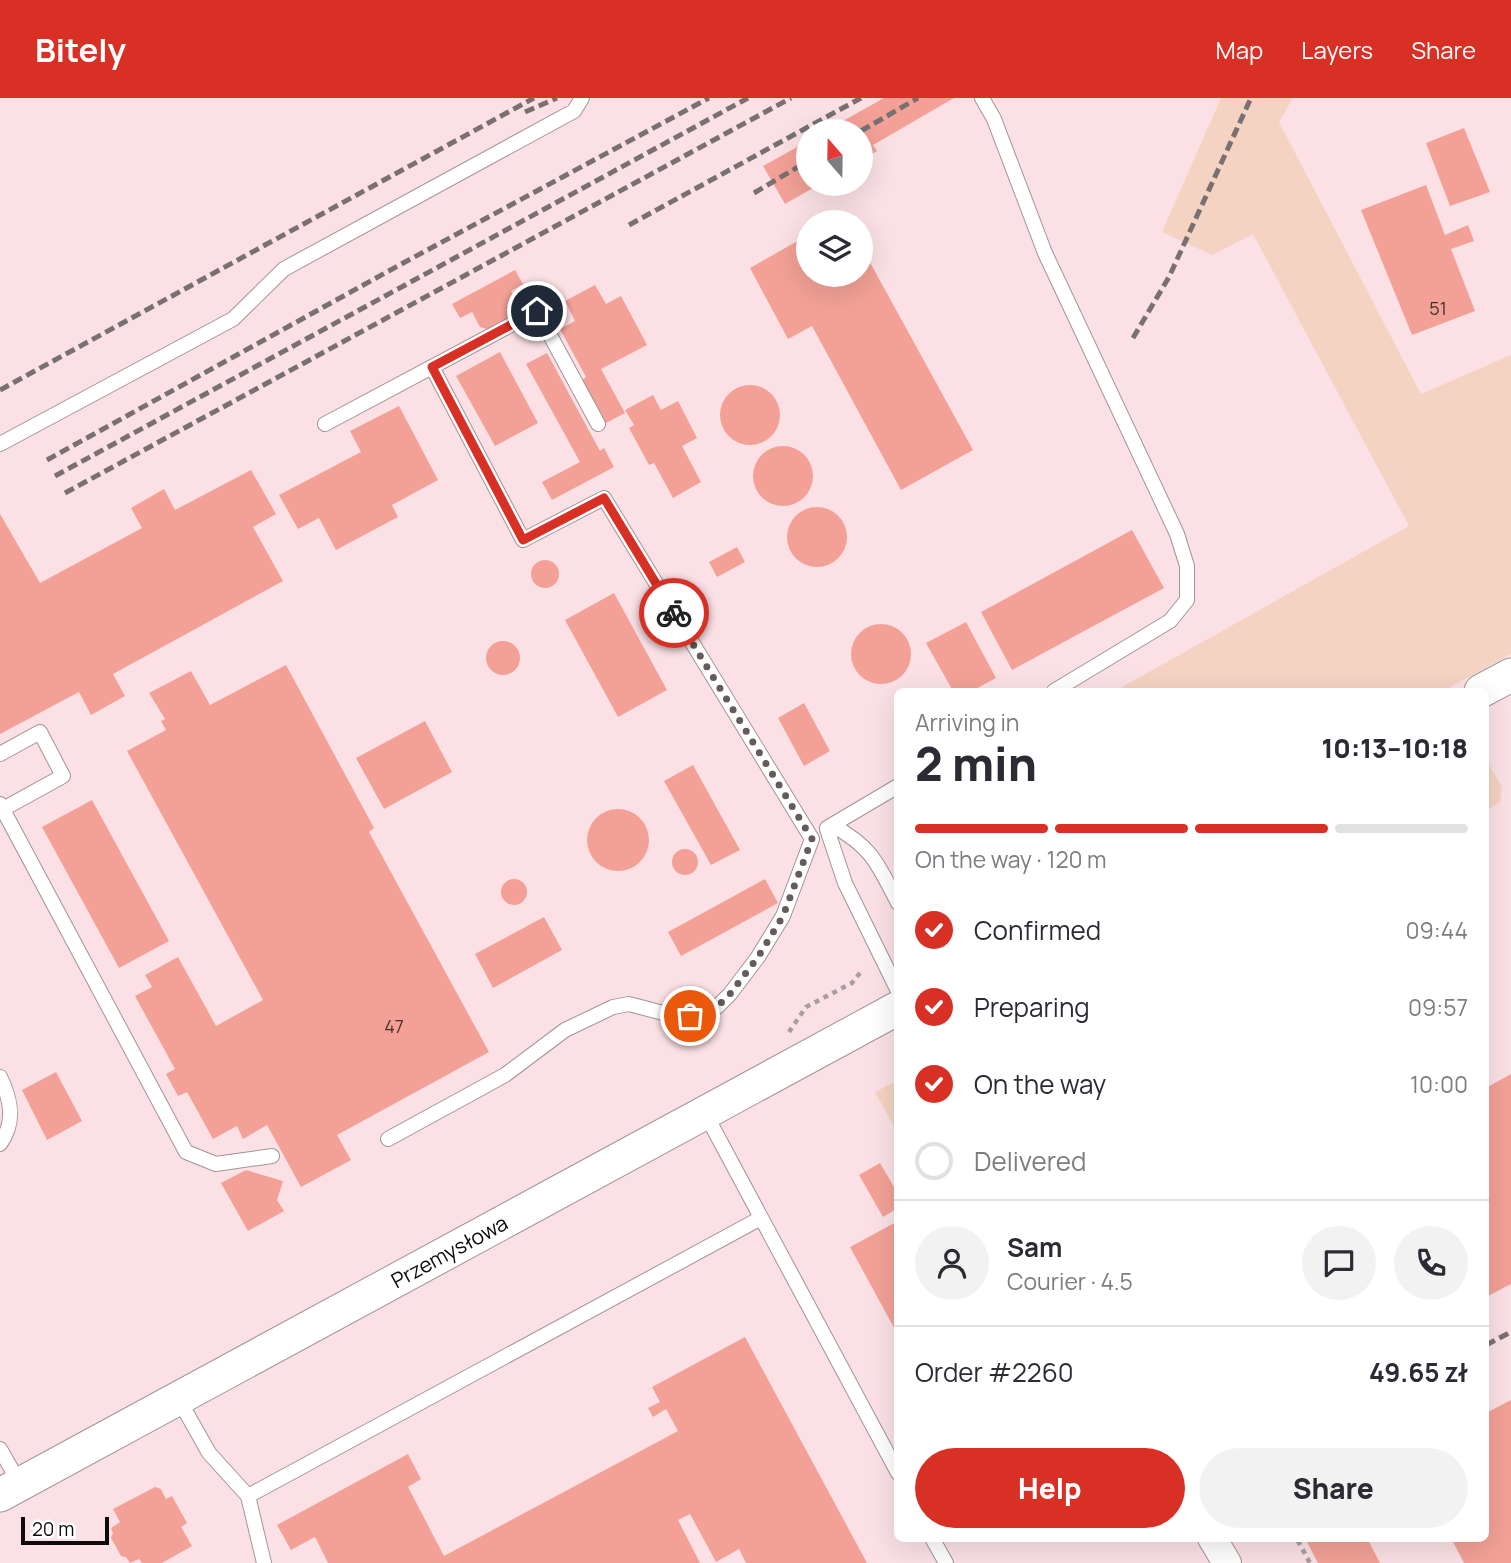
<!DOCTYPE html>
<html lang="en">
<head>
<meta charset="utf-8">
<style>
	body { margin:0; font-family:Manrope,sans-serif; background:#f2f2f3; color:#2b2b33; height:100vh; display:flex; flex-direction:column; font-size:26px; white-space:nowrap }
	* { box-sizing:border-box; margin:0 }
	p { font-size:23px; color:#7c7c81 }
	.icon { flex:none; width:38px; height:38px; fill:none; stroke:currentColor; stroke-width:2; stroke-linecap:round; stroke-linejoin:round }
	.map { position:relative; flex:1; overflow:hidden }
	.drawer { position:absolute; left:894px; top:590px; width:595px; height:854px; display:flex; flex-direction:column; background:#fff; border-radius:10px; box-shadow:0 7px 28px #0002 }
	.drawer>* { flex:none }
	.needle { width:46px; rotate:340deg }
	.tools { position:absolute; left:796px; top:21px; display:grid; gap:14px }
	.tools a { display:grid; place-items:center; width:77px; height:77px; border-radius:50%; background:#fff; box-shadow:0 7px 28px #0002; font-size:35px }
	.scale { position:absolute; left:21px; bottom:18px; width:88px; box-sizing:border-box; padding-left:7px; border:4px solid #0f0a0b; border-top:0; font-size:19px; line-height:24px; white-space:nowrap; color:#0f0a0b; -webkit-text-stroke:5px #fff; paint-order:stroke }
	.pin { position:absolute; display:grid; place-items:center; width:60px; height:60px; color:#fff; margin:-30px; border:4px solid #fff; border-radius:50%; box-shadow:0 2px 7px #0007 }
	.courier { position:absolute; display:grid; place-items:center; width:70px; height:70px; margin:-35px; border:5px solid #d93025; border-radius:50%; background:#fff; color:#222; box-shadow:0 2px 9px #0007 }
	.headline em { font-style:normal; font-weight:800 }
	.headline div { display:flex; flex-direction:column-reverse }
	.headline { display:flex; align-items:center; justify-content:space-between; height:119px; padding:0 21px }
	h1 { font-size:46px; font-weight:800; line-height:52px }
	.bar { display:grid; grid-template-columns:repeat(4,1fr); gap:10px 7px; align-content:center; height:84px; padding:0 21px }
	.bar i { height:9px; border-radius:5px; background:#e1e1e2 }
	.bar .on { background:#d93025 }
	.bar p { grid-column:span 4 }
	.line { display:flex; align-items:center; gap:18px; padding:0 21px; border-top:2px solid #e1e1e2 }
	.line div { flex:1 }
	.round { display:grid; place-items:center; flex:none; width:74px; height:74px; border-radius:37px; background:#f2f2f3 }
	ol { padding:0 21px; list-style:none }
	li { display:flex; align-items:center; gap:21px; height:77px }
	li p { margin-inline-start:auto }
	li .icon { padding:7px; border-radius:50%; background:#d93025; color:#fff; stroke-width:4 }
	li:last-child { color:#7c7c81 }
	li i { width:38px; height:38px; border:4px solid #e1e1e2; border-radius:50% }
	.primary-button { display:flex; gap:14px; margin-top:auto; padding:14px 21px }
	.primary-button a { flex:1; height:80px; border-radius:42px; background:#d93025; color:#fff; font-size:28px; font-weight:800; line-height:80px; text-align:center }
	.primary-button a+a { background:#f2f2f3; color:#2b2b33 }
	header { display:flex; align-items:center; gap:42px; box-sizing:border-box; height:98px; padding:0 35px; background:#d93025; color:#fff }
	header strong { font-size:33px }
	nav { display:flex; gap:38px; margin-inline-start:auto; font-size:24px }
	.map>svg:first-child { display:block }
</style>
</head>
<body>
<header>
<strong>Bitely</strong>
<nav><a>Map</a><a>Layers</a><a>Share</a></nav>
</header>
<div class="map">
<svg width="1511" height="1465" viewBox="0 0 1511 1465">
	<rect width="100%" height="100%" fill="#fff1f3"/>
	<path fill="#fbe1e5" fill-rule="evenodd" d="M0,0H1511V1465H0ZM808,33H861V86H808ZM808,124H861V177H808ZM898,593H1486V1440H898Z"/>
	<path fill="#f5d3c3" d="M1221,0H1293L1279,24L1421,296L1511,257V556L1443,593H1115L1409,428L1253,136L1212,157L1162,134Z
		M1486,662L1502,689L1500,704L1486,712Z
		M898,982V1036L875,994Z"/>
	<path fill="#f3a196" d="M884,0H954L873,47L877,53L861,62V33H825Z
		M1464,30L1490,94L1450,108L1426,45Z
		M808,43V86H820L785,106L763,68Z
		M1426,87L1445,137L1468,127L1474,143L1451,151L1475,213L1412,237L1361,112Z
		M808,137V177H861V148L973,352L901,392L812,228L788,241L750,170Z
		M515,172L523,186L511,193L519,208L514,224L497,234L480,229L472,214L460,220L452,206Z
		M595,187L606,206L621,198L647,247L601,271L625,315L606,325L582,282L586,279L560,231L575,223L565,203Z
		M500,254L538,325L495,348L456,278Z
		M547,255L600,353L604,350L614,369L552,402L542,384L580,364L526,266Z
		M720 317a30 30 0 1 1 60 0a30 30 0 1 1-60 0Z
		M653,297L661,312L678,303L697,340L682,348L701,384L673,400L654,365L649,367L629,330L634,327L625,312Z
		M399,308L438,382L392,407L398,419L336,452L319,420L298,431L279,397L361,354L350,333Z
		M753 378a30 30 0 1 1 60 0a30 30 0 1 1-60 0Z
		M251,372L276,416L253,429L283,483L113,576L125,598L91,617L79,594L0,636V416L40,485L142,430L131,410L164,391L175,412Z
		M787 439a30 30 0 1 1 60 0a30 30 0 1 1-60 0Z
		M1132,432L1164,490L1012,572L981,514Z
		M737,449L745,464L717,479L709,464Z
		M531 476a14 14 0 1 1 28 0a14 14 0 1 1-28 0Z
		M614,495L667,592L618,619L565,522Z
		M966,524L996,580L972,593H953L926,545Z
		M851 556a30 30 0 1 1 60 0a30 30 0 1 1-60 0Z
		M486 560a17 17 0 1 1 34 0a17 17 0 1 1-34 0Z
		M286,567L374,730L369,734L489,954L337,1037L351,1062L301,1089L267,1027L243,1041L237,1028L213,1041L187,994L178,998L166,976L175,971L135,898L152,889L145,877L178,859L216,928L263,902L127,653L166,632L161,623L165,621L149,595L191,573L210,607Z
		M804,605L830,653L804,668L778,620Z
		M425,623L452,674L384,711L356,660Z
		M693,667L740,752L711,767L664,683Z
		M92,702L169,843L119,870L42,729Z
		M587 742a31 31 0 1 1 62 0a31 31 0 1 1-62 0Z
		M672 764a13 13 0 1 1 26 0a13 13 0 1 1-26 0Z
		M765,781L778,805L681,858L668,834Z
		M501 794a13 13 0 1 1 26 0a13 13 0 1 1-26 0Z
		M544,819L562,852L493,890L475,856Z
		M56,974L82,1023L47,1042L22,992Z
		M1511,976V1186L1486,1199V990Z
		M880,1065L898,1096V1110L883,1119L859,1077Z
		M246,1072L283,1083L277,1102L284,1113L248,1133L221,1085Z
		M898,1123V1237L850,1149Z
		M745,1239L867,1465H746L739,1451L716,1464L690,1416L678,1422L700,1465H328L315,1439L291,1452L277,1427L408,1356L421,1381L408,1389L444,1458L678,1333L666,1311L653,1319L648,1310L660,1304L652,1289Z
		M1511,1302V1465H1464L1451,1440H1486V1315Z
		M155,1389L161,1391L166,1401L172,1398L187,1425L181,1429L192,1448L162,1465H142L139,1461L130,1465L126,1459L121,1458L111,1440L113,1435L111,1430L120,1424L113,1411Z
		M1305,1440H1367L1380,1465H1318Z"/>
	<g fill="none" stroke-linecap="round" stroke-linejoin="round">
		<g stroke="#a29395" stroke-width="16">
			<path id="service" d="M982,0L994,21L1045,155L1177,436L1187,468V502L1170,523L1054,593
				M325,326L537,213L598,326
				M0,346L233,221L284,171L574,13L582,0
				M0,656L40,634L63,678L3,711
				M0,706L186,1054L216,1066L272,1058
				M832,727C873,750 877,765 898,805
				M827,730L898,688
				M827,731L845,785L898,893
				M0,979C11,1001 16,1024 0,1046
				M705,1015L898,1375
				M388,1041L505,977L565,932L613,909L629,906L663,915L690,918L717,909L730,896L758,859L783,818L812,741L604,400L523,442L432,269
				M178,1300L209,1355L248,1398
				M0,1351L20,1386
				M932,1440L946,1465
				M264,1465L248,1398L761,1120"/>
		</g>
		<g stroke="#a29395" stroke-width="30">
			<path id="minor" d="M1212,1440L1227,1465"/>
		</g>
		<g stroke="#a29395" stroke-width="35">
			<g id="tertiary">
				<path d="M1481,593L1511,577"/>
				<path id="s1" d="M0,1397L898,910"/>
			</g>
		</g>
		<path stroke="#a99e9f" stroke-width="4.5" stroke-dasharray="5 5" stroke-linecap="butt" d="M789,934L806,909L852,885L863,871
			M1288,1440L1298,1443L1310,1465"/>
		<use href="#service" stroke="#fff" stroke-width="14"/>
		<use href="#minor" stroke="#fff" stroke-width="28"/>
		<use href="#tertiary" stroke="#fff" stroke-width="33"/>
		<path stroke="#797071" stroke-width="5" stroke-dasharray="10 5" stroke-linecap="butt" d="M525,14L557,0
			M861,33L918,0
			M754,95L808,63
			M629,127L861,0
			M1133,240L1169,179L1251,0
			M0,292L534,0
			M47,362L405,164L709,0
			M55,378L748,0
			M65,395L791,0
			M1486,1247L1511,1234"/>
	</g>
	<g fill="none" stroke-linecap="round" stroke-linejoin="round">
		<path stroke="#635b5c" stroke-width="7" stroke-dasharray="0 12.6" d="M674,515L812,741L783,818L758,859L730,896L717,909L690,918"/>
		<path stroke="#d93025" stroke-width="9" d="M537,213L432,269L523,442L604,400L674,515"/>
	</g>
	<g text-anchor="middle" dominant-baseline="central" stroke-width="6" stroke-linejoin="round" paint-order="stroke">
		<g font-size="18" fill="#48302e">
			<text x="1438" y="210">51</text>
			<text x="394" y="928">47</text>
		</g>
		<g font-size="21" fill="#0f0a0b" stroke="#fff">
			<text stroke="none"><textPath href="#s1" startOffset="511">Przemysłowa</textPath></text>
		</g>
	</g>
</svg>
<div class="tools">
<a><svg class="needle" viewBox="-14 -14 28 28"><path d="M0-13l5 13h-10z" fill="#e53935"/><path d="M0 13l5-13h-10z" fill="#7c7c81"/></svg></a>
<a><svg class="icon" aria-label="layers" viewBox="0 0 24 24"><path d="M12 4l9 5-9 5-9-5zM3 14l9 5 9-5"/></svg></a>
</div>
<div class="scale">20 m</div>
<div class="pin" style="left:690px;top:918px;background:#ea580c"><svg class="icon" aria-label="bag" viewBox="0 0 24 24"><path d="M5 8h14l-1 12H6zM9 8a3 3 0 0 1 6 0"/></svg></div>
<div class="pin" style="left:537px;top:213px;background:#1f2937"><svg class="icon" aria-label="home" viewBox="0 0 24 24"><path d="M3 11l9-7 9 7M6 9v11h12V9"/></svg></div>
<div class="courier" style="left:674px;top:515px"><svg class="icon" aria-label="bike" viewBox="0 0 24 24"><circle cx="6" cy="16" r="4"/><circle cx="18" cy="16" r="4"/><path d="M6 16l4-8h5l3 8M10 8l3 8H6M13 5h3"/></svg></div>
<section class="drawer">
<div class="headline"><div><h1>2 min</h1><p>Arriving in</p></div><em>10:13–10:18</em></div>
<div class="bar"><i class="on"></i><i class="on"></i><i class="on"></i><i></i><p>On the way · 120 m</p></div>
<ol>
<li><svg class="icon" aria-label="check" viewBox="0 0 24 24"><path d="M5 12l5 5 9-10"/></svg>Confirmed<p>09:44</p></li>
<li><svg class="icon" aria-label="check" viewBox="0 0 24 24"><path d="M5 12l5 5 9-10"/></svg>Preparing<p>09:57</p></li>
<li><svg class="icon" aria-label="check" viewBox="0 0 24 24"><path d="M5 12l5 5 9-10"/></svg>On the way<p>10:00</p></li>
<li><i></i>Delivered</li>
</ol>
<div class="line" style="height:126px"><a class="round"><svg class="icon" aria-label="person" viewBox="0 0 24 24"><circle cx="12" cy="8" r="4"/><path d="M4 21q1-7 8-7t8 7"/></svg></a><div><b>Sam</b><p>Courier · 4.5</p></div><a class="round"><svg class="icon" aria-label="chat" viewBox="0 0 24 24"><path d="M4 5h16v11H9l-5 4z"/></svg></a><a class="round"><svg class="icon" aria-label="phone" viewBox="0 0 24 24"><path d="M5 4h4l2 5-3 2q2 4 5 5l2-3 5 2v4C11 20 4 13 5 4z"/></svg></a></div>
<div class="line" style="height:91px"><div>Order #2260</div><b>49.65 zł</b></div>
<div class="primary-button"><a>Help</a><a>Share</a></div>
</section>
</div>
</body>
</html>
